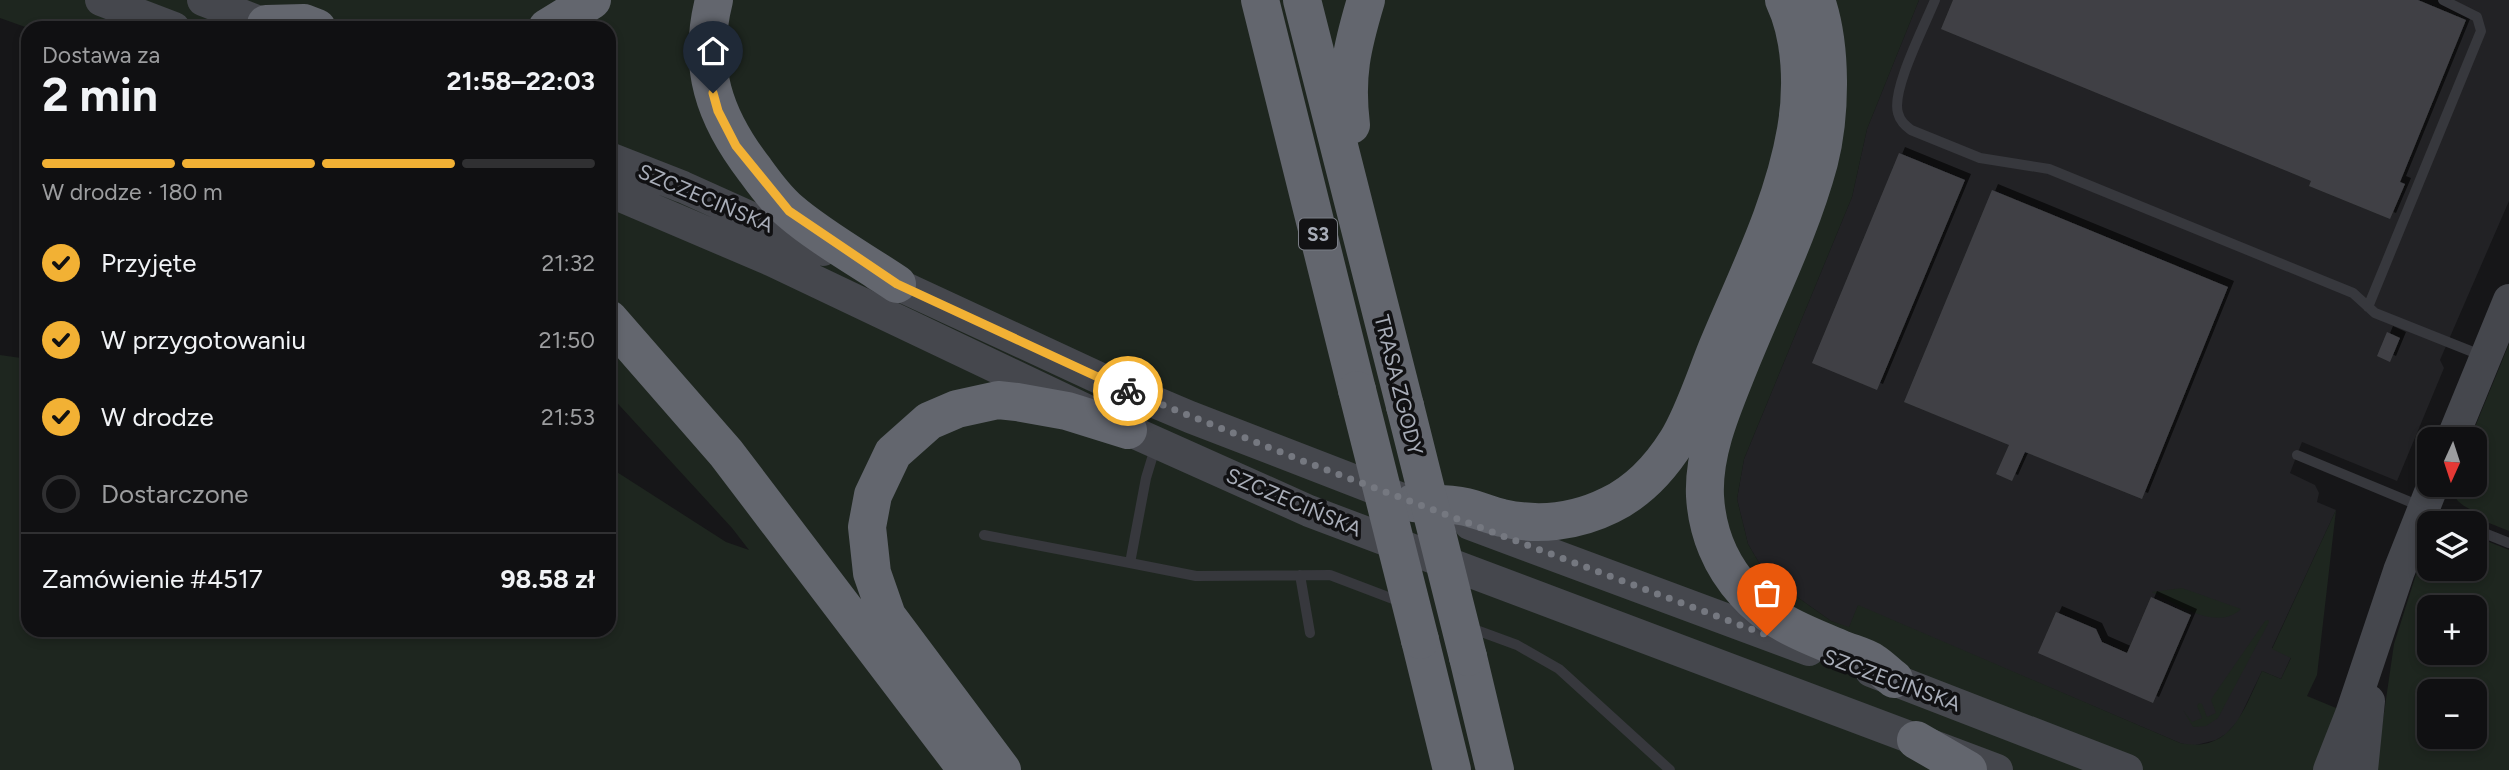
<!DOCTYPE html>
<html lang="pl">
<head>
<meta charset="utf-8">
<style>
	body { margin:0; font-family:Figtree,sans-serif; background:#19191b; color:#f1f3f6; height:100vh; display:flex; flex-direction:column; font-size:26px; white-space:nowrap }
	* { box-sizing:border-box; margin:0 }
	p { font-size:23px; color:#9c9d9f }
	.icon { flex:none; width:38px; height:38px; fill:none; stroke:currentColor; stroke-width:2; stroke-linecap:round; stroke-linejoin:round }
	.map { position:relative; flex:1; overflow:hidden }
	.panel { position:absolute; left:21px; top:21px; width:595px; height:616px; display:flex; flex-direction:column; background:#101012; border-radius:21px; box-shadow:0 4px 10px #0003,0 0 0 2px #303032 }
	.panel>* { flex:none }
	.needle { width:46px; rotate:183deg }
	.buttons { position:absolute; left:2417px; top:427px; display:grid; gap:14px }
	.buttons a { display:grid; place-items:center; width:70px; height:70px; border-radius:14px; background:#101012; box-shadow:0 4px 10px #0003,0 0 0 2px #303032; font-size:35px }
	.pin { position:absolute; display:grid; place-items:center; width:60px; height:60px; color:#fff; margin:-72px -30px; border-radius:50% 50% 50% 0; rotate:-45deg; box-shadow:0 0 7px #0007 }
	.pin .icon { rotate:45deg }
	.courier { position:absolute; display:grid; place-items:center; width:70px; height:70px; margin:-35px; border:5px solid #f2b134; border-radius:50%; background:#fff; color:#222; box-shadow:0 2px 9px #0007 }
	.headline em { font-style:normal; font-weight:700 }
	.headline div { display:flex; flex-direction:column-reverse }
	.headline { display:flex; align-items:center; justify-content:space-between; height:119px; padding:0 21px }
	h1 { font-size:46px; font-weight:700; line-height:52px }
	.bar { display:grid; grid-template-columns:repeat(4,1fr); gap:10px 7px; align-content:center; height:84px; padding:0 21px }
	.bar i { height:9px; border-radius:5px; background:#303032 }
	.bar .active { background:#f2b134 }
	.bar p { grid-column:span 4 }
	.line { display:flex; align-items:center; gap:18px; padding:0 21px; border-top:2px solid #303032 }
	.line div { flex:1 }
	ol { padding:0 21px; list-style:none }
	li { display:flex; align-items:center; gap:21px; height:77px }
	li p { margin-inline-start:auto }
	li .icon { padding:7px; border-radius:50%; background:#f2b134; color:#111; stroke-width:4 }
	li:last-child { color:#9c9d9f }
	li i { width:38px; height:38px; border:4px solid #303032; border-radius:50% }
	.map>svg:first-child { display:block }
</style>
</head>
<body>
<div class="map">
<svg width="2509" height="770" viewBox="0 0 2509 770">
	<defs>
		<filter id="shadow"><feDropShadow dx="6" dy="-6" stdDeviation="0" flood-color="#0009"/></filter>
	</defs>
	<rect width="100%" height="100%" fill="#161618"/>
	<path fill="#222225" d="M1919,0H2509V201L2440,360L2444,368L2397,481L2302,442L2290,473L2315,485L2319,493L2317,502L2336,510L2272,648L2291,657L2281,679L2262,671L2238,721L2226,734L2216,740L2192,746L2180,743L1858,606L1849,628L1831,621L1783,587L1762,568L1748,544L1737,499L1744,459L1852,197L1867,129Z"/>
	<path fill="#1e261f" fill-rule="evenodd" d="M0,0H1919L1867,129L1852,197L1744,459L1737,499L1748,544L1762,568L1783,587L1831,621L1849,627L1858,605L2180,743C2232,754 2244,709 2262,671L2281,679L2291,658L2272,649L2336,510L2317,675L2307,696L2382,727L2394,644L2425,546L2429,542V569H2474L2475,540L2477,537L2509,550V770H0V355L28,359V630H609V467L726,542L749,550L732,528L609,394V28H28L0,18ZM2429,607H2474V653H2429ZM2429,691H2474V737H2429Z
		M2509,344V531L2479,519L2481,514C2465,507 2453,503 2452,485H2474V439H2470Z
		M2182,588L2241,609C2217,632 2177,604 2152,592Z
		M2268,620L2269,622L2218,718L2206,726L2193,727L2183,710L2192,722L2202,718L2197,706L2199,703L2202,704L2207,717L2216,713L2211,700L2214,695L2265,621Z"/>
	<path fill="#404145" filter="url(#shadow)" d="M1953,0H2418L2466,20L2400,182L2405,184L2390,219L2309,186L2311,181L1941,29Z
		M1899,153L1965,180L1877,390L1812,363Z
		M1992,190L2228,287L2142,499L2025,452L2012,481L1996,474L2009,445L1904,402Z
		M2387,332L2400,338L2390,362L2377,356Z
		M2151,597L2191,615L2153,703L2038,653L2056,612L2096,629L2102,642L2127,653Z"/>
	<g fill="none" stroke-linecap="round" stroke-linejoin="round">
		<path stroke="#37383d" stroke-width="10" d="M1935,0C1925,25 1891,90 1898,113C1900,121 1905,125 1911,130L1980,158L2049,169L2353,293L2375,313L2483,356
			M2368,307L2481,31L2477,17L2443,0
			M2297,455L2461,523
			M2474,529L2509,543
			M984,535L1130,563L1146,478L1156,445
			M1130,563L1196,576L1330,575L1401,602
			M1300,575L1310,633
			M1468,627L1517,645L1559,669L1670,770"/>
		<path stroke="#45474d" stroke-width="32" d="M101,0L174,28
			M203,0L275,28
			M609,158L683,187L823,250
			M609,191L773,261L1128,430L1309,511L1997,770
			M877,275L1112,384L1190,417L1402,499
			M2452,439L2509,300
			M1470,524L1809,650
			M1871,671L2127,770
			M2329,770L2351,714L2399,571L2433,485
			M2362,770L2369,701"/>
		<path stroke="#63666e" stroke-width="38" d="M714,0C697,67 714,117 755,170C765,184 777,200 790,211C820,237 863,261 897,284
			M1260,0L1357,390
			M1302,0L1405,406
			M1816,0C1832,46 1831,115 1819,162C1800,233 1765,301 1738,369C1722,409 1703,452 1705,496C1707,532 1721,566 1745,592C1770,621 1805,634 1839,648C1850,653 1864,656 1873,662C1881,667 1887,674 1894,679
			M266,24L304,23L317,28
			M547,28L592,0
			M1351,125C1345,76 1352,47 1366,0
			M609,319L726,453L967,770
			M1413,503C1430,504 1449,503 1466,507C1478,510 1490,515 1502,518C1538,526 1576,522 1610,505C1639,491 1660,468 1677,441C1692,418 1706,375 1717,348C1746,278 1783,206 1796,130C1803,89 1802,38 1784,0
			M1420,640L1452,770
			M1468,657L1495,770
			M1916,740L1968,770
			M1002,770L887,616L872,573L867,527L873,495L893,453L929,421L957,409L998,400L1017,402L1067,411L1128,430"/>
		<path stroke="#63666e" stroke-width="38" d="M1357,390L1420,640
			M1405,406L1468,657"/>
	</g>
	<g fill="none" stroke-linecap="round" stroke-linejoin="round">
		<path stroke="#757880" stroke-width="7" stroke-dasharray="0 12.6" d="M1128,391L1303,461L1767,635"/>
		<path stroke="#f2b134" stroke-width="9" d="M713,93L718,111L736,146L789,211L897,284L1128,391"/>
	</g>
	<g text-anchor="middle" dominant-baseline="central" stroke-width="7" stroke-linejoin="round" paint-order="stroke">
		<rect fill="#111113" stroke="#7b7e86" stroke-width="2" x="1299" y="218.5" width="38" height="31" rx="5"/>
		<g font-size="19" font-weight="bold" fill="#a8adb8">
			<text x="1318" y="234">S3</text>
		</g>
		<g font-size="21" fill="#a8adb8" stroke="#111113">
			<text transform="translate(706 198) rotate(23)">SZCZECIŃSKA</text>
			<text transform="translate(1399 385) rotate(76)">TRASA ZGODY</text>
			<text transform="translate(1294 502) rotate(23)">SZCZECIŃSKA</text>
			<text transform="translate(1892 680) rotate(20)">SZCZECIŃSKA</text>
		</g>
	</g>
</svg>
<div class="buttons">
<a><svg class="needle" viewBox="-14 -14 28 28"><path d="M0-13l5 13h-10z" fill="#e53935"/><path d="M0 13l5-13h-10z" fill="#9c9d9f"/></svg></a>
<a><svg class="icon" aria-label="layers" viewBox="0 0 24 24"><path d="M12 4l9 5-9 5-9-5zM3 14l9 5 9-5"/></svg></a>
<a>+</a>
<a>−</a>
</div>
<div class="pin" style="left:1767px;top:635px;background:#ea580c"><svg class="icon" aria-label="bag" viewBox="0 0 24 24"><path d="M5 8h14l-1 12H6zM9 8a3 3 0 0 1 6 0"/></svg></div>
<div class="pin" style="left:713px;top:93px;background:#1f2937"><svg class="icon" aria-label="home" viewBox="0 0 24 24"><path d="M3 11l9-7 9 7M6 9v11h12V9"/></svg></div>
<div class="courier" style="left:1128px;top:391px"><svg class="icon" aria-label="bike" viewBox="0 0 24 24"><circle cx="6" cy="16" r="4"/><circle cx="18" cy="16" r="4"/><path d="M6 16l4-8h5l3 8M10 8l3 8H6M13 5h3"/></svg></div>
<section class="panel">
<div class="headline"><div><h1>2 min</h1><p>Dostawa za</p></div><em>21:58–22:03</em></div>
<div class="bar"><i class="active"></i><i class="active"></i><i class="active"></i><i></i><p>W drodze · 180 m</p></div>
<ol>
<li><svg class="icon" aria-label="check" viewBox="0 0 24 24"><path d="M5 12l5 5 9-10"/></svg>Przyjęte<p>21:32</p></li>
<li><svg class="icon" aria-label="check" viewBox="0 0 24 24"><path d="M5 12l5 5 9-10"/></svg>W przygotowaniu<p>21:50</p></li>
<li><svg class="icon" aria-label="check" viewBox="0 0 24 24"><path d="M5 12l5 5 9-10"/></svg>W drodze<p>21:53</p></li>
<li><i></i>Dostarczone</li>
</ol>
<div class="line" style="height:91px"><div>Zamówienie #4517</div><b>98.58 zł</b></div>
</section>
</div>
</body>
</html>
